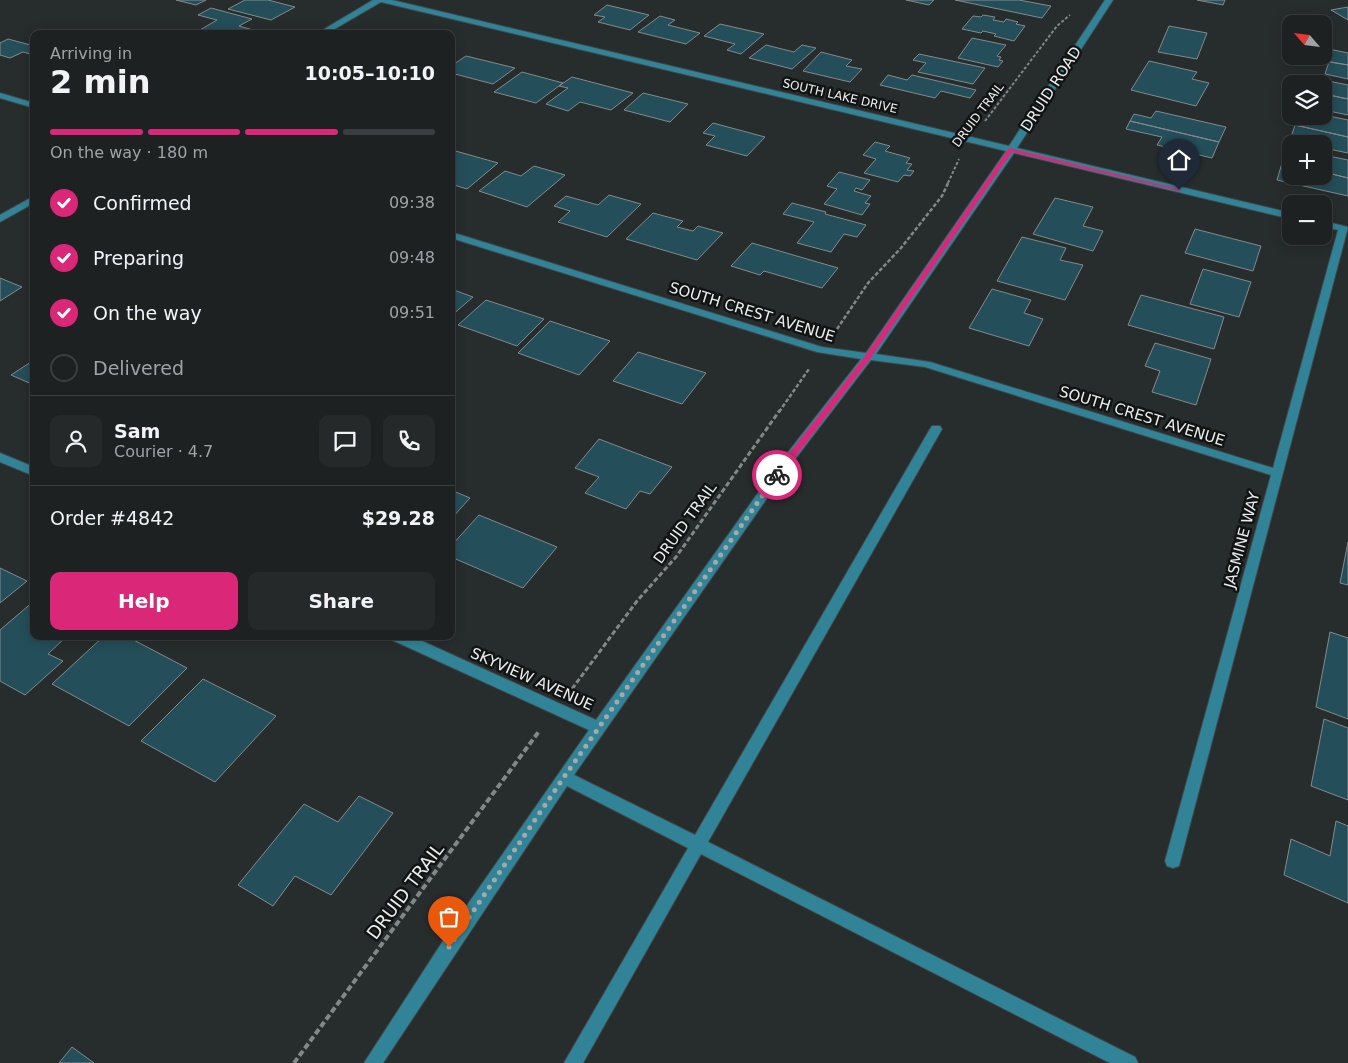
<!DOCTYPE html>
<html lang="en">
<head>
<meta charset="utf-8">
<style>
	body { margin:0; font-family:"DejaVu Sans",sans-serif; background:#25292a; color:#f1f3f6; height:100vh; display:flex; flex-direction:column; font-size:19px; white-space:nowrap }
	* { box-sizing:border-box; margin:0 }
	p { font-size:16px; color:#a0a3a5 }
	.icon { flex:none; width:28px; height:28px; fill:none; stroke:currentColor; stroke-width:2; stroke-linecap:round; stroke-linejoin:round }
	.map { position:relative; flex:1; overflow:hidden }
	.panel { position:absolute; left:30px; top:30px; width:425px; height:610px; display:flex; flex-direction:column; background:#1d2122; border-radius:10px; box-shadow:0 2px 12px #0003,0 0 0 1px #3b3e40 }
	.panel>* { flex:none }
	.needle { width:32px; rotate:298deg }
	.fabs { position:absolute; left:1282px; top:15px; display:grid; gap:10px }
	.fabs a { display:grid; place-items:center; width:50px; height:50px; border-radius:10px; background:#1d2122; box-shadow:0 2px 12px #0003,0 0 0 1px #3b3e40; font-size:25px }
	.pin { position:absolute; display:grid; place-items:center; width:42px; height:42px; color:#fff; margin:-51px -21px; border-radius:50% 50% 50% 0; rotate:-45deg; box-shadow:0 0 5px #0007 }
	.pin .icon { rotate:45deg }
	.courier { position:absolute; display:grid; place-items:center; width:50px; height:50px; margin:-25px; border:4px solid #db2777; border-radius:50%; background:#fff; color:#222; box-shadow:0 1px 6px #0007 }
	.head em { font-style:normal; font-weight:700 }
	.head div { display:flex; flex-direction:column-reverse }
	.head { display:flex; align-items:center; justify-content:space-between; height:85px; padding:0 20px }
	h1 { font-size:32px; font-weight:700; line-height:38px }
	.bar { display:grid; grid-template-columns:repeat(4,1fr); gap:8px 5px; align-content:center; height:60px; padding:0 20px }
	.bar i { height:6px; border-radius:4px; background:#3b3e40 }
	.bar .active { background:#db2777 }
	.bar p { grid-column:span 4 }
	.line { display:flex; align-items:center; gap:12px; padding:0 20px; border-top:1px solid #3b3e40 }
	.line div { flex:1 }
	.round { display:grid; place-items:center; flex:none; width:52px; height:52px; border-radius:10px; background:#25292a }
	ol { padding:0 20px; list-style:none }
	li { display:flex; align-items:center; gap:15px; height:55px }
	li p { margin-inline-start:auto }
	li .icon { padding:5px; border-radius:50%; background:#db2777; color:#fff; stroke-width:4 }
	li:last-child { color:#a0a3a5 }
	li i { width:28px; height:28px; border:2px solid #3b3e40; border-radius:50% }
	.primary-button { display:flex; gap:10px; margin-top:auto; padding:10px 20px }
	.primary-button a { flex:1; height:58px; border-radius:10px; background:#db2777; color:#fff; font-size:20px; font-weight:700; line-height:58px; text-align:center }
	.primary-button a+a { background:#25292a; color:#f1f3f6 }
	.map>svg:first-child { display:block }
</style>
</head>
<body>
<div class="map">
<svg width="1348" height="1063" viewBox="0 0 1348 1063">
	<rect width="100%" height="100%" fill="#272c2d"/>
	<path fill="#244e59" stroke="#848a8b" d="M176,0H206L196,5Z
		M245,0H268L295,7L271,20L228,9Z
		M906,0H934L929,5Z
		M955,0H1019L1051,6L1042,18Z
		M1197,0H1225L1223,5Z
		M607,5L649,15L630,30L598,22L605,17L594,15Z
		M1348,7V20L1331,10Z
		M211,8L252,19L239,26L253,30L246,34H193L217,20L198,15Z
		M983,15L995,17L993,20L1004,22L1006,19L1018,22L1016,24L1025,26L1014,41L994,36L996,34L983,31L981,33L962,29L973,16L981,17Z
		M660,16L675,20L668,25L700,33L686,44L638,32Z
		M720,24L764,34L741,54L727,50L735,44L704,36Z
		M1169,26L1207,33L1197,59L1158,52Z
		M972,38L1006,45L997,56L1001,57L999,60L1003,61L998,67L958,58Z
		M8,39L34,46V55L23,52L10,58L0,55V43Z
		M766,45L794,52L802,45L816,48L792,69L749,58Z
		M1324,48L1348,53V65L1310,58L1324,56Z
		M821,52L852,60L846,66L862,69L850,82L803,71Z
		M919,54L985,68L973,84L918,72L926,63L913,60Z
		M466,56L515,68L493,84L451,73V66Z
		M1149,61L1197,72L1192,79L1209,83L1196,106L1131,90Z
		M1329,62L1348,65V79L1325,74Z
		M522,72L563,83L536,103L494,92Z
		M888,75L907,80L912,75L976,90L970,98L941,91L935,98L880,85Z
		M572,77L633,93L611,110L580,102L568,111L546,104L568,88L559,86Z
		M1309,77L1348,85V99L1324,94V84H1306Z
		M643,93L688,104L670,122L624,110Z
		M1324,94L1348,99V115L1324,110Z
		M1156,111L1226,127L1219,142L1130,121L1134,114L1151,118Z
		M1324,115L1348,120V137L1295,125L1298,116Z
		M1130,121L1219,142L1212,158L1157,145L1162,137L1126,129Z
		M713,123L765,137L747,156L706,145L715,136L703,133Z
		M1295,125L1348,137V153L1324,148V144H1306L1290,140Z
		M875,142L890,146L885,151L910,158L906,163L912,164L907,170L914,171L910,176L904,175L898,182L864,173L876,159L863,155Z
		M1287,147L1291,148V165L1282,163Z
		M452,150L498,163L467,189L451,184Z
		M1324,155L1348,160V178L1324,172Z
		M1282,163L1291,165V176H1324V172L1348,178V196L1277,180Z
		M534,166L565,175L527,207L479,191L505,171L521,176Z
		M839,172L870,180L862,190L856,188L854,191L871,196L865,203L870,204L862,215L824,204L837,189L827,186Z
		M609,195L641,204L607,237L558,222L570,211L554,206L566,196L598,205Z
		M1055,198L1093,207L1083,226L1103,231L1093,251L1033,234Z
		M792,203L826,212L825,214L866,225L857,237L844,234L831,252L797,243L814,222L783,214Z
		M653,213L683,221L677,227L693,231L698,226L723,233L697,260L626,239Z
		M1195,229L1261,246L1253,271L1185,253Z
		M1022,237L1066,248L1060,260L1083,265L1065,300L997,281Z
		M752,243L838,268L822,288L764,271L760,275L731,266Z
		M1203,269L1251,282L1239,317L1190,304Z
		M0,278L22,287L0,301Z
		M451,289L473,297L451,316Z
		M992,289L1031,300L1024,313L1043,319L1029,346L969,328Z
		M1141,295L1224,317L1214,349L1128,325Z
		M486,300L544,319L517,346L458,325Z
		M550,321L610,341L579,375L518,353Z
		M1155,343L1211,359L1196,405L1152,392L1160,371L1145,366Z
		M638,352L706,373L682,404L613,381Z
		M34,360V385L11,375Z
		M599,439L672,467L650,494L640,491L626,509L585,493L599,477L575,468Z
		M451,490L470,498L451,519Z
		M479,515L557,547L523,588L451,557V546Z
		M1348,542V585L1340,583Z
		M0,568L27,581L0,603Z
		M34,601V636H67L48,654L63,661L25,695L0,681V630Z
		M1330,632L1348,638V719L1316,707Z
		M104,636H126L187,668L129,726L52,684Z
		M203,679L276,716L215,782L141,741Z
		M1324,719L1348,728V800L1311,786Z
		M359,796L393,813L331,895L295,876L273,906L238,885L304,804L338,822Z
		M1336,821L1348,826V903L1284,875L1291,839L1330,856Z
		M72,1047L94,1063H59Z"/>
	<g fill="none" stroke-linecap="round" stroke-linejoin="round">
		<g stroke="#424748" stroke-width="2">
			<path id="minor" d="M373,0H392L1009,146L1105,0H1113L1017,148L1291,213V219L1014,153L876,354L930,362L1273,468L1338,230L1324,227V221L1348,227L1179,866L1173,868L1167,866L1165,861L1271,475L925,367L871,360L786,471L574,775L695,835L930,429L932,426H940L942,429L708,842L1135,1057L1138,1063H1110L701,854L583,1063H564L688,848L567,786L383,1063H364L454,924L589,730L392,640L390,636H411L596,720L778,465L861,359L817,352L451,238V232L822,347L866,353L1006,151L381,2L326,34H316Z
				M0,93L34,103V108L0,98Z
				M34,196V203L0,222V215Z
				M0,453L34,467V476L0,462Z"/>
		</g>
		<path stroke="#828787" stroke-width="2" stroke-dasharray="3 2" stroke-linecap="butt" d="M985,121L1057,26L1070,15
			M948,183L959,159"/>
		<path stroke="#828787" stroke-width="2.5" stroke-dasharray="4 2" stroke-linecap="butt" d="M837,329L868,283L901,248L942,196L949,181
			M779,412L809,369"/>
		<path stroke="#828787" stroke-width="3" stroke-dasharray="5 2.5" stroke-linecap="butt" d="M572,689L637,601L676,557L780,410"/>
		<path stroke="#828787" stroke-width="4" stroke-dasharray="6 3" stroke-linecap="butt" d="M294,1063L540,730"/>
		<use href="#minor" fill="#318497" fill-rule="evenodd"/>
	</g>
	<path fill="#db2777" d="M1009,148L1182,190L1179,191L1012,152L870,359L780,477H774V473L865,356Z"/>
	<g fill="none" stroke-linecap="round" stroke-linejoin="round">
		<path stroke="#a6a9aa" stroke-width="5" stroke-dasharray="0 9" d="M449,947L564,777L777,475"/>
	</g>
	<g text-anchor="middle" dominant-baseline="central" stroke-width="5" stroke-linejoin="round" paint-order="stroke">
		<g font-size="12" fill="#eaeded" stroke="#121414">
			<text transform="translate(840 96) rotate(13)">SOUTH LAKE DRIVE</text>
			<text transform="translate(978 115) rotate(-53)">DRUID TRAIL</text>
		</g>
		<g font-size="15" fill="#eaeded" stroke="#121414">
			<text transform="translate(1051 89) rotate(-57)">DRUID ROAD</text>
			<text transform="translate(752 312) rotate(17)">SOUTH CREST AVENUE</text>
			<text transform="translate(1142 416) rotate(17)">SOUTH CREST AVENUE</text>
			<text transform="translate(685 523) rotate(-54)">DRUID TRAIL</text>
			<text transform="translate(1242 540) rotate(-75)">JASMINE WAY</text>
			<text transform="translate(532 679) rotate(24)">SKYVIEW AVENUE</text>
		</g>
		<g font-size="18" fill="#eaeded" stroke="#121414">
			<text transform="translate(405 891) rotate(-53)">DRUID TRAIL</text>
		</g>
	</g>
</svg>
<div class="fabs">
<a><svg class="needle" viewBox="-14 -14 28 28"><path d="M0-13l5 13h-10z" fill="#e53935"/><path d="M0 13l5-13h-10z" fill="#a0a3a5"/></svg></a>
<a><svg class="icon" aria-label="layers" viewBox="0 0 24 24"><path d="M12 4l9 5-9 5-9-5zM3 14l9 5 9-5"/></svg></a>
<a>+</a>
<a>−</a>
</div>
<div class="pin" style="left:449px;top:947px;background:#ea580c"><svg class="icon" aria-label="bag" viewBox="0 0 24 24"><path d="M5 8h14l-1 12H6zM9 8a3 3 0 0 1 6 0"/></svg></div>
<div class="pin" style="left:1179px;top:190px;background:#1f2937"><svg class="icon" aria-label="home" viewBox="0 0 24 24"><path d="M3 11l9-7 9 7M6 9v11h12V9"/></svg></div>
<div class="courier" style="left:777px;top:475px"><svg class="icon" aria-label="bike" viewBox="0 0 24 24"><circle cx="6" cy="16" r="4"/><circle cx="18" cy="16" r="4"/><path d="M6 16l4-8h5l3 8M10 8l3 8H6M13 5h3"/></svg></div>
<section class="panel">
<div class="head"><div><h1>2 min</h1><p>Arriving in</p></div><em>10:05–10:10</em></div>
<div class="bar"><i class="active"></i><i class="active"></i><i class="active"></i><i></i><p>On the way · 180 m</p></div>
<ol>
<li><svg class="icon" aria-label="check" viewBox="0 0 24 24"><path d="M5 12l5 5 9-10"/></svg>Confirmed<p>09:38</p></li>
<li><svg class="icon" aria-label="check" viewBox="0 0 24 24"><path d="M5 12l5 5 9-10"/></svg>Preparing<p>09:48</p></li>
<li><svg class="icon" aria-label="check" viewBox="0 0 24 24"><path d="M5 12l5 5 9-10"/></svg>On the way<p>09:51</p></li>
<li><i></i>Delivered</li>
</ol>
<div class="line" style="height:90px"><a class="round"><svg class="icon" aria-label="person" viewBox="0 0 24 24"><circle cx="12" cy="8" r="4"/><path d="M4 21q1-7 8-7t8 7"/></svg></a><div><b>Sam</b><p>Courier · 4.7</p></div><a class="round"><svg class="icon" aria-label="chat" viewBox="0 0 24 24"><path d="M4 5h16v11H9l-5 4z"/></svg></a><a class="round"><svg class="icon" aria-label="phone" viewBox="0 0 24 24"><path d="M5 4h4l2 5-3 2q2 4 5 5l2-3 5 2v4C11 20 4 13 5 4z"/></svg></a></div>
<div class="line" style="height:65px"><div>Order #4842</div><b>$29.28</b></div>
<div class="primary-button"><a>Help</a><a>Share</a></div>
</section>
</div>
</body>
</html>
